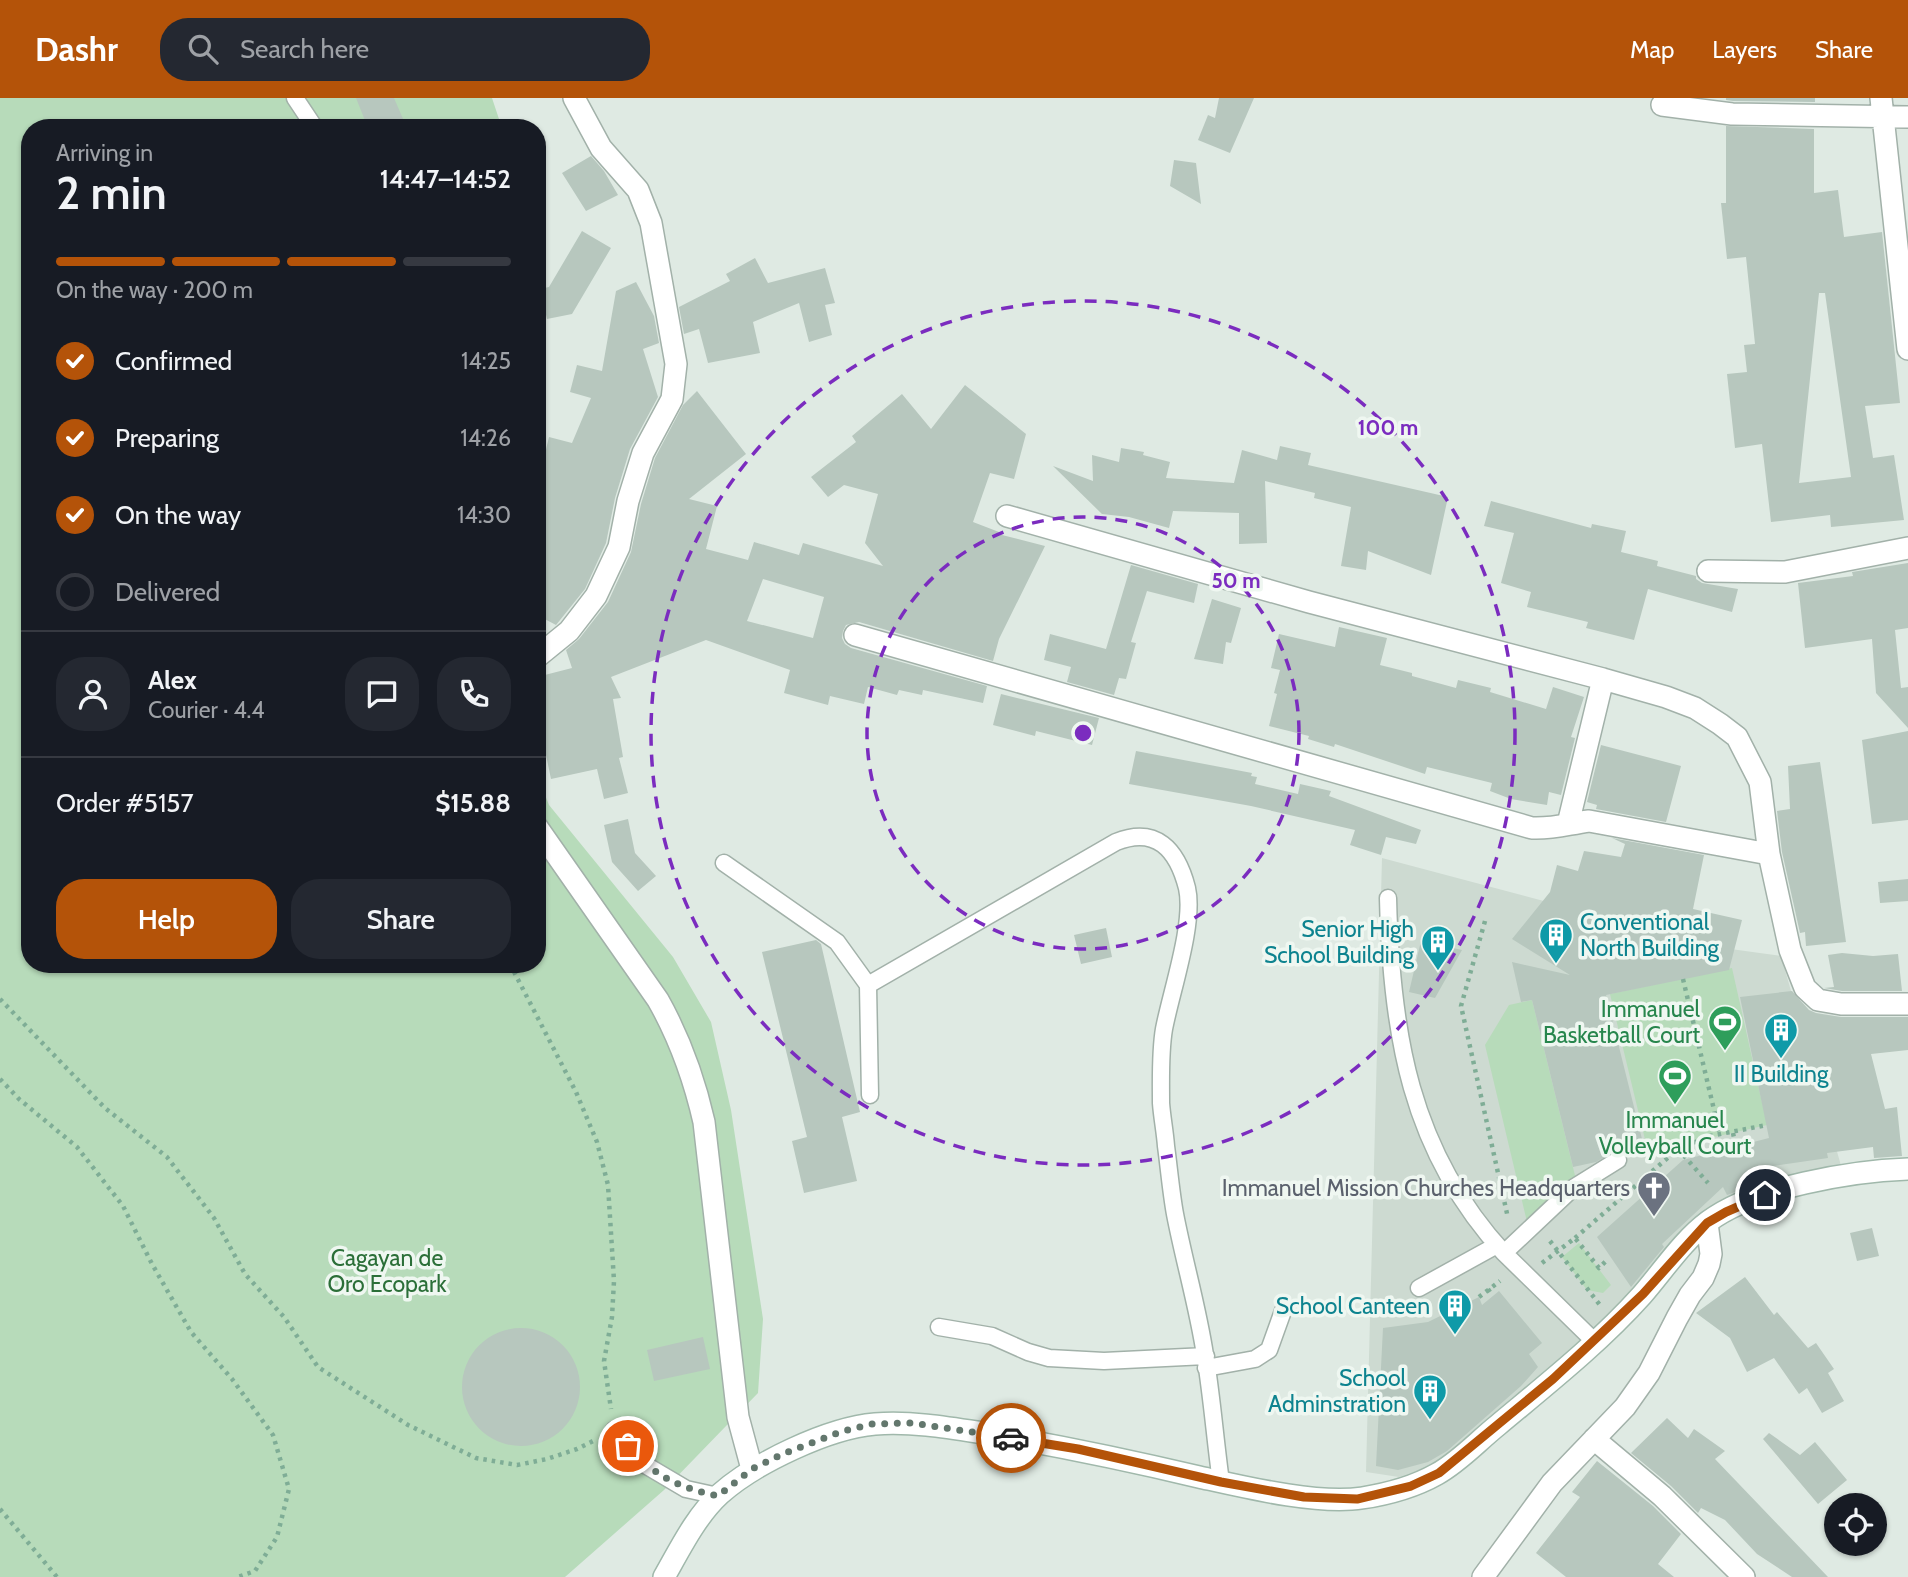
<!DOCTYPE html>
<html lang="en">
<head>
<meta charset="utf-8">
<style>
	body { margin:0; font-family:Cabin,sans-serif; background:#242831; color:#f1f3f6; height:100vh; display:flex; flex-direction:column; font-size:26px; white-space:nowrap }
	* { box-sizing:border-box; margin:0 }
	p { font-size:23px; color:#9ea1a6 }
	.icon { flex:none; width:38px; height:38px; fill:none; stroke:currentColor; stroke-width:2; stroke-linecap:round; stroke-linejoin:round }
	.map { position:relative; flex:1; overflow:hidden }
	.panel { position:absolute; left:21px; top:21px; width:525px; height:854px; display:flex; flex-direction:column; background:#171b24; border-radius:28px; box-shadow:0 2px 5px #0004 }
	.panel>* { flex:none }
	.controls { position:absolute; left:1824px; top:1395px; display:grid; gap:14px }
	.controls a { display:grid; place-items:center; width:63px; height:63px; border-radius:50%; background:#171b24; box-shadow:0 2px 5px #0004; font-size:35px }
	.pin { position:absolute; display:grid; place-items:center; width:60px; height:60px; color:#fff; margin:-30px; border:4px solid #fff; border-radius:50%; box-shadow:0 2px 7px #0007 }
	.courier { position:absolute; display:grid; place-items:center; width:70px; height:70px; margin:-35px; border:5px solid #b45309; border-radius:50%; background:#fff; color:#222; box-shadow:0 2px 9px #0007 }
	.summary em { font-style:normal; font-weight:600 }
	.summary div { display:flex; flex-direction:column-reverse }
	.summary { display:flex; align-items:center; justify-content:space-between; height:119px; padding:0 35px }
	h1 { font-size:46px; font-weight:600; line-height:52px }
	.bar { display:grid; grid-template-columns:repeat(4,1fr); gap:10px 7px; align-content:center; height:84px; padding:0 35px }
	.bar i { height:9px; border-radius:5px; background:#363941 }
	.bar .active { background:#b45309 }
	.bar p { grid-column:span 4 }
	.line { display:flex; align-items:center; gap:18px; padding:0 35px; border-top:2px solid #363941 }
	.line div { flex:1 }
	.round { display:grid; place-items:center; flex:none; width:74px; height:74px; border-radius:28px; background:#242831 }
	ol { padding:0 35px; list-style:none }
	li { display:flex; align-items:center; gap:21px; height:77px }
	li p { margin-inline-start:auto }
	li .icon { padding:7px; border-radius:50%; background:#b45309; color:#fff; stroke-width:4 }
	li:last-child { color:#9ea1a6 }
	li i { width:38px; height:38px; border:4px solid #363941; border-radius:50% }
	.button { display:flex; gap:14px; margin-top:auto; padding:14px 35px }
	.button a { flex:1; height:80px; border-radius:28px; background:#b45309; color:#fff; font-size:28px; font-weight:600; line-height:80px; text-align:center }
	.button a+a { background:#242831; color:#f1f3f6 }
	header { display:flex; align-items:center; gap:42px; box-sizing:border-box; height:98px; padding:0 35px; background:#b45309; color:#fff }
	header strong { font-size:33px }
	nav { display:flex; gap:38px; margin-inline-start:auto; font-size:24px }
	.search { width:490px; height:63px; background:#242831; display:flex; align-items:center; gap:18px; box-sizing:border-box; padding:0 24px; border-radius:28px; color:#9ea1a6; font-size:26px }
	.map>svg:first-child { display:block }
</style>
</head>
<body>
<header>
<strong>Dashr</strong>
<div class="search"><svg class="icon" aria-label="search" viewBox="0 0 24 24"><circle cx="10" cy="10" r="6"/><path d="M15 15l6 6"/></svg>Search here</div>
<nav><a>Map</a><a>Layers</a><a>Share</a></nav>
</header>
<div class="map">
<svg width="1908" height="1479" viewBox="0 0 1908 1479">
	<rect width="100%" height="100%" fill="#dfeae3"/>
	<path fill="#cddad1" d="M1382,760L1716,849L1781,858L1842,1071L1704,1130L1556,1274L1441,1365L1399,1379L1366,1374Z"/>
	<path fill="#b7dbba" d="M0,0H492L502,30H30V866H537V677L549,707L673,859L711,924L731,1012L763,1221L758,1295L664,1392L565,1479H0Z
		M1732,870L1767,1027L1648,1054L1610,896Z
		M1532,902L1580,1098L1527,1124L1485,947L1509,907Z
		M1579,1145L1611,1187L1603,1195L1587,1192L1562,1159Z"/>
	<path fill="#b7c7be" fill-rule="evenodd" d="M356,0H394L407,30H368Z
		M1219,0H1254L1230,55L1198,42L1208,17L1215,20Z
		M1726,0H1815V4L1733,3L1726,2Z
		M1726,28L1814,31V95L1838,92L1844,139L1882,134L1900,305L1865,308L1873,360L1894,357L1904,422L1831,429L1830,417L1771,424L1762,346L1735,350L1727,276L1747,274L1744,247L1755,246L1746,159L1727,161L1721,105H1726ZM1819,195H1825L1851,379L1799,385Z
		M591,58L604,73L618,97L586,113L562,75Z
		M1174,62L1196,65L1201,106L1170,88Z
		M582,133L611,150L572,216L547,221L540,191L549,189Z
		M755,160L768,185L825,170L835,205L825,207L832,237L809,244L799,205L753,224L760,255L708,265L699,231L684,236L679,209L730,183L726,176Z
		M636,184L654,218L659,245L643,251L658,299L630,351L615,400L606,445L585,491L556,527L537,517V388L543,368H542L549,339L572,345L591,300L570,294L577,267L602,273L616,193Z
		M965,287L1026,336L1014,381L990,375L973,424L999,434L998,436L1045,448L999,541L993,563L859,524L846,527L843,533L842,540L845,546L851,550L987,588L983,605L923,592L922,597L899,592L897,597L868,589L864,606L830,598L828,607L784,595L790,572L706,542L611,579L621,600L613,601L623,659L619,660L628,695L604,701L597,671L551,681L545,652L537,653V579L572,570L566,552L579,541L608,504L631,454L641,406L655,360L683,307L697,293L746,356L689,401L717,408L706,451L748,462L754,444L799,457L803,445L883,468L865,445L878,396L844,387L828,399L811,379L856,344L852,338L902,296L931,331ZM763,481L824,499L813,540L747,523Z
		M1280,348L1311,355L1308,367L1448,399L1431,477L1368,453L1366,472L1341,468L1351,409L1314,400L1315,395L1265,383L1267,445L1239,446V415L1173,413L1169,430L1129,419L1102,416L1053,368L1093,383L1092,357L1119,364L1121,350L1144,354L1143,357L1170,364L1166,380L1234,385L1242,352L1277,362Z
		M1491,403L1591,430L1592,426L1626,433L1621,454L1658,463L1657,468L1696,478V481L1702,485L1738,491L1732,514L1648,491L1634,542L1586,530L1588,524L1527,509L1531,494L1501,485L1514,435L1484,428Z
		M1908,465V530L1895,532L1901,590L1908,589V630L1876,595L1872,541L1805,550L1798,485L1853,478L1852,474Z
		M1131,467L1198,486L1194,505L1147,493L1131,544L1136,545L1126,581L1119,580L1114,597L1067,584L1071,569L1044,562L1050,536L1106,551Z
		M1212,501L1241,510L1231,545L1226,544L1223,566L1194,561Z
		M1339,529L1387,540L1380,567L1412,575V578L1456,590L1458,582L1491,590L1490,594L1546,611L1553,589L1584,599L1571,639L1575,640L1561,697L1549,694L1547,707L1511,701L1490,693L1492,685L1427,669L1425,676L1335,646L1334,649L1308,641L1309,638L1269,628L1277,596L1274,595L1280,572L1271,570L1279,536L1335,549Z
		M1001,596L1099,620L1092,647L1036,633L1035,638L993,627Z
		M1908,633V722L1872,726L1862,642Z
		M1601,647L1681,668L1666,724L1596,711L1597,707L1587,704Z
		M1136,653L1252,675L1251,678L1257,679L1255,686L1298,696L1300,686L1331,693L1329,698L1421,732L1416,746L1386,739L1381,757L1350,747L1355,732L1251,708L1129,686Z
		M1820,664L1846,844L1806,848L1805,834L1800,835L1782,754L1777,713L1790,711L1788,668Z
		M628,721L635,755L656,778L638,793L612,764L604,727Z
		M1612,740L1704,757L1693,811L1742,822L1729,872L1606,897L1645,1053L1627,1057L1617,1052L1596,1064L1573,1069L1532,902L1521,904L1512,864L1570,877L1512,841L1550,794L1557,767L1578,773L1584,753L1621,759L1625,746Z
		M1908,781V803L1880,805L1878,784Z
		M1106,830L1112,859L1081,866L1074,837Z
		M816,842L821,846L860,1014L842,1019L857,1083L804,1095L792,1043L807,1039L762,854Z
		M1421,843L1462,852L1435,900L1409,894Z
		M1842,855L1873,858L1898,856L1902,893H1842L1824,890L1834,889L1828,857Z
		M1792,893L1809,912L1816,915L1841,919H1908V952L1871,956L1885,1011L1897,1009L1902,1058L1874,1060L1873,1049L1827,1055L1828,1060L1766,1069L1770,1081L1727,1097L1723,1089L1662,1146L1664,1149L1631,1189L1597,1139L1683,1062L1769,1040L1740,899Z
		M1872,1130L1879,1158L1857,1163L1850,1135Z
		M1745,1179L1774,1217L1777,1214L1808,1250L1816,1245L1834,1271L1828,1275L1844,1303L1822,1315L1807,1290L1799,1296L1774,1260L1747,1274L1730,1240L1696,1215Z
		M1499,1193L1542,1245L1529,1256L1538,1269L1521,1288L1447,1353L1428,1364L1398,1372L1376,1368L1383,1230L1428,1224L1479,1199L1482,1207Z
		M462 1289a59 59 0 1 1 118 0a59 59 0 1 1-118 0Z
		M703,1239L710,1271L654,1283L647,1252Z
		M1667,1320L1688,1340L1694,1331L1725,1353L1715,1361L1828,1479H1792L1757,1456L1725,1422L1701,1410L1698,1415L1671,1388L1631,1355Z
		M1769,1335L1800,1357L1815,1344L1847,1382L1818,1406L1763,1341Z
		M1597,1363L1653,1408L1681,1436L1658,1466L1674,1479H1566L1536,1455L1580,1399L1572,1394Z"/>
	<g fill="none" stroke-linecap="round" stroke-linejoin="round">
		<g stroke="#a2b1a9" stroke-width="19">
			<path id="service" d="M295,0L315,30
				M724,765L837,844L868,887
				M1388,800C1391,934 1410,1053 1504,1155
				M870,997L868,887L1116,744C1156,728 1177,751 1187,790C1195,825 1171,894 1164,931C1160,954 1161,982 1161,1005C1162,1019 1165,1034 1166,1048C1169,1070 1171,1094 1175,1116C1184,1163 1198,1210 1205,1257C1212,1299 1215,1341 1221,1384
				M1419,1190L1497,1147
				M939,1229L992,1238L1028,1254L1049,1260L1104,1263L1206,1258
				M1594,1243L1504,1155L1573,1090L1618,1062
				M1206,1270L1255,1261L1269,1252L1283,1213
				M614,1332L642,1365L686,1391L718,1398"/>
		</g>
		<g stroke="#a2b1a9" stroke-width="24">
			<path id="minor" d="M1881,0L1908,251
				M1662,7L1732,16L1908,19
				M1007,418L1309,504L1603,581L1666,599L1695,610L1720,626L1737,639L1760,684L1769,756L1790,852L1805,890L1818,902L1841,906H1908
				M1708,473L1785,474L1908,450
				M855,537L1532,730C1555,731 1567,726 1589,723L1769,756
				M537,559L569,533L596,498L619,449L628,403L643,355L672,301L676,266L651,125L638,92L601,50L574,0
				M1568,726L1603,581
				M537,729L658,902C680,941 694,980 704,1024L738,1319L752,1371
				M1594,1341L1662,1398L1744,1479
				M1483,1479L1552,1385L1625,1309L1649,1275L1677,1220L1690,1197L1703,1180L1709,1166L1711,1156L1707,1125"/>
		</g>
		<g stroke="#a0b8ab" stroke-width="24">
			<path id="secondary" d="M664,1479C680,1451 696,1418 720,1396C755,1365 828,1330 875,1326C916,1323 956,1331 996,1337C1064,1349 1132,1363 1199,1379C1244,1389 1318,1407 1362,1400C1388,1396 1414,1389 1437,1376C1459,1364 1478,1343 1498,1327C1547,1286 1599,1245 1642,1197C1663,1173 1683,1142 1709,1123C1755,1089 1852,1073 1908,1071"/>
		</g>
		<path stroke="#7fad96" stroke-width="4.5" stroke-dasharray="3.5 5" stroke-linecap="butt" d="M1485,823L1461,908L1508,1120
			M510,866L576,994L597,1044L608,1087L614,1183L612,1219L604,1263L611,1311
			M1683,881L1720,1037
			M0,901L105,1010L167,1059L214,1120L245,1176L284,1219L318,1269L408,1327L476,1360L517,1367L547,1361L577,1351L597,1341
			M0,981L19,1001L77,1049L123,1108L152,1166L191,1234L232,1281L273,1337L289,1391L277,1439L255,1473L238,1479
			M1733,1035L1736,1049
			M1678,1051L1708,1085
			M1575,1140L1678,1051L1710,1038L1767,1027
			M1550,1143L1600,1207
			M1542,1165L1575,1140L1599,1170L1606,1163
			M1488,1191L1492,1197
			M1479,1199L1500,1183
			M0,1411L57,1479"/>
		<use href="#service" stroke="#fff" stroke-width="16"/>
		<use href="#minor" stroke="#fff" stroke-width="21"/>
		<use href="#secondary" stroke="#fff" stroke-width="21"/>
	</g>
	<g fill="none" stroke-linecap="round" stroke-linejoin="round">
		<path stroke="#63776d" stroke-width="7" stroke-dasharray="0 12.6" d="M628,1348C653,1378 681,1390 718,1398L752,1371L783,1356L840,1334L871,1326L912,1325L1011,1340"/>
		<path stroke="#b45309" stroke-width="9" d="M1011,1340L1078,1351L1221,1384L1304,1399L1357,1401L1411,1388L1439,1375L1553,1281L1643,1196L1707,1125L1726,1114L1765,1097"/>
	</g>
	<g fill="none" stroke="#7b2cbf" stroke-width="3.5" stroke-dasharray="12 9">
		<circle cx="1083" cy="635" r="216"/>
		<circle cx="1083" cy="635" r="432"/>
	</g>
	<defs>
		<g id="building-pin" transform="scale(1.75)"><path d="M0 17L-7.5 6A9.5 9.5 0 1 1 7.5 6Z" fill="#0f9aa8" stroke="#eff7f1"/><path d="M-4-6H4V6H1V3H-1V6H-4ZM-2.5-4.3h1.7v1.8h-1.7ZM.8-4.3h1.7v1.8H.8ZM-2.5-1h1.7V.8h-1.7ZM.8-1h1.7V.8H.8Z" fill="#fff"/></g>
		<g id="stadium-pin" transform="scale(1.75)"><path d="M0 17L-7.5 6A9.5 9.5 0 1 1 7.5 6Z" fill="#2e9e5b" stroke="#eff7f1"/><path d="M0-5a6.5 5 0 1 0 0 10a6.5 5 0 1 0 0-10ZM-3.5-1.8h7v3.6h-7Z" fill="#fff"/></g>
		<g id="church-pin" transform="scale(1.75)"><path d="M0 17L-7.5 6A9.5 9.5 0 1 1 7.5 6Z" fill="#6b7280" stroke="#eff7f1"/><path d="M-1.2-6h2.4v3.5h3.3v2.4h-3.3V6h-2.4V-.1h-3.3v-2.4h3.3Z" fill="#fff"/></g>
	</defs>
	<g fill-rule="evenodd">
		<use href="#building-pin" x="1556" y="837"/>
		<use href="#building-pin" x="1438" y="844"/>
		<use href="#stadium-pin" x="1725" y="924"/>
		<use href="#building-pin" x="1781" y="932"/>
		<use href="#stadium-pin" x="1675" y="978"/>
		<use href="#church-pin" x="1654" y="1090"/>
		<use href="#building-pin" x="1455" y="1208"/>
		<use href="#building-pin" x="1430" y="1293"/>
	</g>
	<g text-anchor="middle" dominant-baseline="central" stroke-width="7" stroke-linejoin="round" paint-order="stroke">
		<g font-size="23" fill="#0d838f" stroke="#eff7f1" text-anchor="end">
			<text x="1580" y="824" text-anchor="start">Conventional<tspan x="1580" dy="26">North Building</tspan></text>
			<text x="1414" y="831">Senior High<tspan x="1414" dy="26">School Building</tspan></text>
			<text x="1781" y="976" text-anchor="middle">II Building</text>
			<text x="1430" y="1208">School Canteen</text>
			<text x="1406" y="1280">School<tspan x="1406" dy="26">Adminstration</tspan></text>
		</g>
		<g font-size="23" fill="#27864d" stroke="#eff7f1" text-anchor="end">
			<text x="1700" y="911">Immanuel<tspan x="1700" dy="26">Basketball Court</tspan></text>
			<text x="1675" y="1022" text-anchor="middle">Immanuel<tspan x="1675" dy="26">Volleyball Court</tspan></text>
		</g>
		<g font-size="23" fill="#5b616d" stroke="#eff7f1" text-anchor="end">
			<text x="1630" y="1090">Immanuel Mission Churches Headquarters</text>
		</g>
		<g font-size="23" fill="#2b6f38" stroke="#eff7f1">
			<text x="387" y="1160">Cagayan de<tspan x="387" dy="26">Oro Ecopark</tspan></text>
		</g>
	</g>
	<circle cx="1083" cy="635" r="10" fill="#7b2cbf" stroke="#eff7f1" stroke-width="3.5"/>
	<g font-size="21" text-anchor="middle" font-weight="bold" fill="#7b2cbf" stroke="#eff7f1" stroke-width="7" stroke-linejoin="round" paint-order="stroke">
		<text x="1388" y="337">100 m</text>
		<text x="1236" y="490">50 m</text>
	</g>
</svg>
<div class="controls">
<a><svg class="icon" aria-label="locate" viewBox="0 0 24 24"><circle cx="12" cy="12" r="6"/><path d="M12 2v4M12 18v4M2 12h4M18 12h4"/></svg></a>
</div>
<div class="pin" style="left:628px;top:1348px;background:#ea580c"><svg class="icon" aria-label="bag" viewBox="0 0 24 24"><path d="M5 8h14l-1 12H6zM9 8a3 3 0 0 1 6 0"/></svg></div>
<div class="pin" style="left:1765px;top:1097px;background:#1f2937"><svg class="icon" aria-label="home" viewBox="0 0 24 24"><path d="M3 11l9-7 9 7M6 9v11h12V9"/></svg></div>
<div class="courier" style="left:1011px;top:1340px"><svg class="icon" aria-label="car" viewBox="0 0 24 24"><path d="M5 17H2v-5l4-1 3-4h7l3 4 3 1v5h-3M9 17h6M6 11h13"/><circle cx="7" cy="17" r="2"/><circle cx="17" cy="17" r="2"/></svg></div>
<section class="panel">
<div class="summary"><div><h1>2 min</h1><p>Arriving in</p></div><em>14:47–14:52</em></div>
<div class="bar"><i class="active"></i><i class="active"></i><i class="active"></i><i></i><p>On the way · 200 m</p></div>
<ol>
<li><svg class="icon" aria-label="check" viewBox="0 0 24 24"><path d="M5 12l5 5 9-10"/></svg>Confirmed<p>14:25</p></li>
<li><svg class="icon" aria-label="check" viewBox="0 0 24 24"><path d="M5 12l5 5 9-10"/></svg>Preparing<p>14:26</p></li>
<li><svg class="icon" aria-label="check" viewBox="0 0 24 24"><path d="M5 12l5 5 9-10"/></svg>On the way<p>14:30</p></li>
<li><i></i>Delivered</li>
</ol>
<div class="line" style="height:126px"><a class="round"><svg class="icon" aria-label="person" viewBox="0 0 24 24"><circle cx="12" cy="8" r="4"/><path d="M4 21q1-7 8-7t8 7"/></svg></a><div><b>Alex</b><p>Courier · 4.4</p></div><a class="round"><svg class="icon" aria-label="chat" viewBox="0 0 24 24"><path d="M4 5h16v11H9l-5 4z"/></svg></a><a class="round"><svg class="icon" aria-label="phone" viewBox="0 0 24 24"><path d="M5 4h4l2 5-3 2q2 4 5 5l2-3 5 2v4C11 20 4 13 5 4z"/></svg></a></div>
<div class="line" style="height:91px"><div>Order #5157</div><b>$15.88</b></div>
<div class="button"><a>Help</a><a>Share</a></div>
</section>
</div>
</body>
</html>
